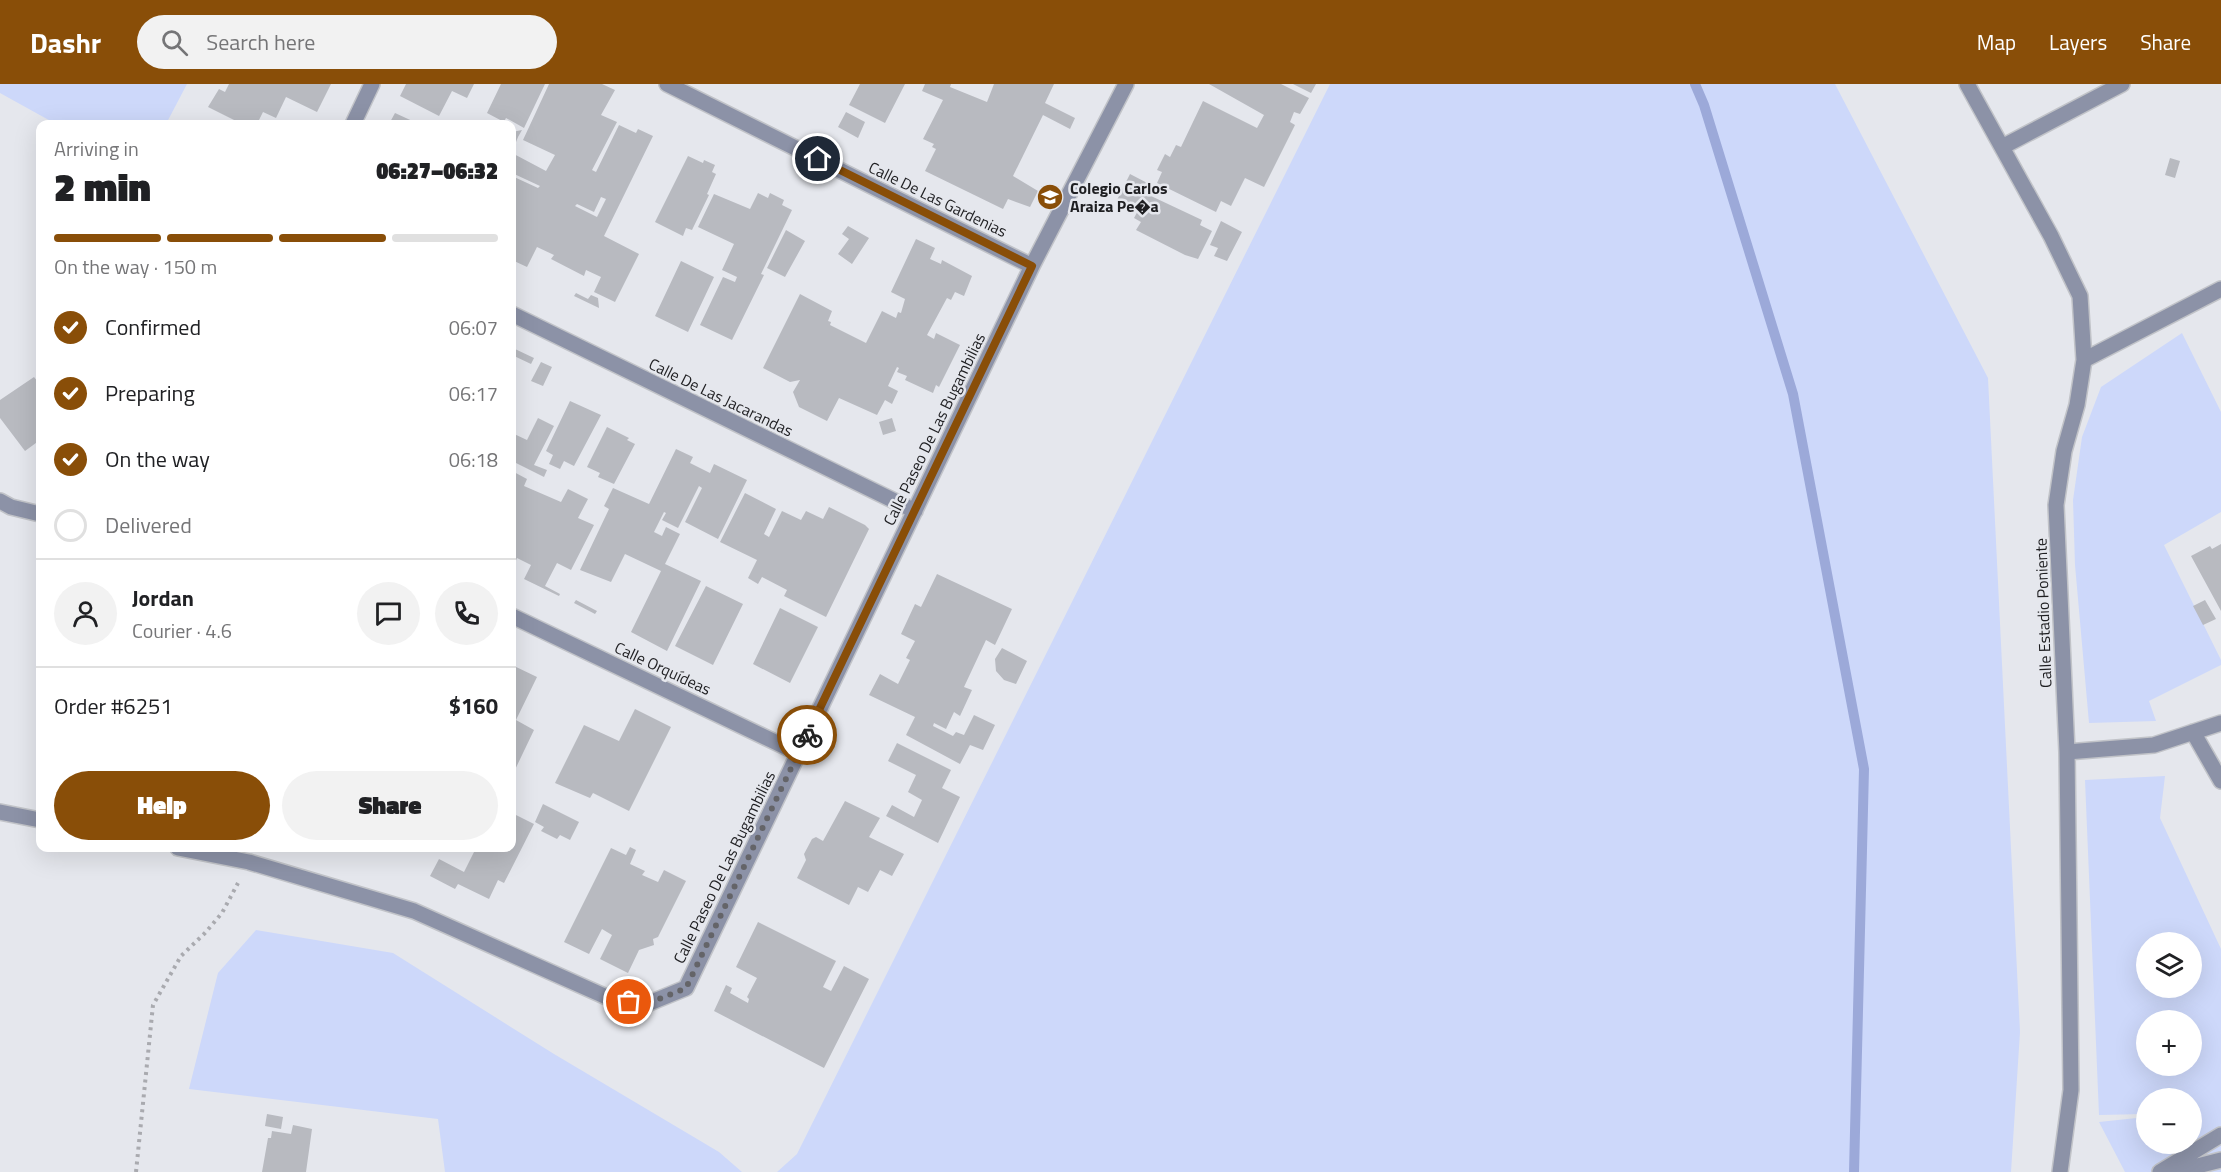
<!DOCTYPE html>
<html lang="en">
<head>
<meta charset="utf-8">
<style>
	body { margin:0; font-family:"Titillium Web",sans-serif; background:#f2f2f2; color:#202124; height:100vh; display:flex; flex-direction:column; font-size:22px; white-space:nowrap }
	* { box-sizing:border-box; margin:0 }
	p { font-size:20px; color:#757577 }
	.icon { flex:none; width:33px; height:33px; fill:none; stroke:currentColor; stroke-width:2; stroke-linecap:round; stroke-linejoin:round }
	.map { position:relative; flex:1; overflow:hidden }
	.side { position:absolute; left:36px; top:36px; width:480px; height:732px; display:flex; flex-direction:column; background:#fff; border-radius:12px; box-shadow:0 6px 24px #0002 }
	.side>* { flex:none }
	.fabs { position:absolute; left:2136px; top:848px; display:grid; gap:12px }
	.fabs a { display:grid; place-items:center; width:66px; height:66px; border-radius:50%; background:#fff; box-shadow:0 6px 24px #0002; font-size:30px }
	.pin { position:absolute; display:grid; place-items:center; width:51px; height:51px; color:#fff; margin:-26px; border:3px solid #fff; border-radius:50%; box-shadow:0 2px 6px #0007 }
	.courier { position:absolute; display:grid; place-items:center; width:60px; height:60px; margin:-30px; border:4px solid #894e08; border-radius:50%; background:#fff; color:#222; box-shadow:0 2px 8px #0007 }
	.head em { font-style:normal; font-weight:800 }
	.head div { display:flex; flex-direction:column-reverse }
	.head { display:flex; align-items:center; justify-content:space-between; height:102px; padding:0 18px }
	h1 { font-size:39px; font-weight:800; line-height:45px }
	.bar { display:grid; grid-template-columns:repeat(4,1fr); gap:9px 6px; align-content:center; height:72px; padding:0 18px }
	.bar i { height:8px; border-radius:4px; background:#e0e0e0 }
	.bar .current { background:#894e08 }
	.bar p { grid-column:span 4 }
	.line { display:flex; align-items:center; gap:15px; padding:0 18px; border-top:2px solid #e0e0e0 }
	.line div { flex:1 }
	.round { display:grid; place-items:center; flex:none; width:63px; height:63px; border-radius:32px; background:#f2f2f2 }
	ol { padding:0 18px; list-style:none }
	li { display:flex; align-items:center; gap:18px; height:66px }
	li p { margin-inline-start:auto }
	li .icon { padding:6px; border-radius:50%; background:#894e08; color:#fff; stroke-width:4 }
	li:last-child { color:#757577 }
	li i { width:33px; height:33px; border:3px solid #e0e0e0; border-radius:50% }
	.button { display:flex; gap:12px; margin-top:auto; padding:12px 18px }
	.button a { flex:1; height:69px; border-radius:36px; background:#894e08; color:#fff; font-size:24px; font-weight:800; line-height:69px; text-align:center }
	.button a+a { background:#f2f2f2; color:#202124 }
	header { display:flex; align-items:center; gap:36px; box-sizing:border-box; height:84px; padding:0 30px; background:#894e08; color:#fff }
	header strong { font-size:28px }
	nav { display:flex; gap:33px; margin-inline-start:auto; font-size:21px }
	.search { width:420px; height:54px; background:#f2f2f2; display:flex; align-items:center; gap:15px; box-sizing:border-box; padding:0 21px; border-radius:33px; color:#757577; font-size:22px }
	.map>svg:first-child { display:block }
</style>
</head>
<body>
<header>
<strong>Dashr</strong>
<div class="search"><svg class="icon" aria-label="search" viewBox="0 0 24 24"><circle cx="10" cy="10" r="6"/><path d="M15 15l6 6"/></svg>Search here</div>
<nav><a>Map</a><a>Layers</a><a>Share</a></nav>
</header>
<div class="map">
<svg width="2221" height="1088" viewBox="0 0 2221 1088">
	<rect width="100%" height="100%" fill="#e5e7ed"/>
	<path fill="#cdd8fa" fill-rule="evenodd" d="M0,0H187L166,40H56L0,9Z
		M1330,0H1835L1988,294L2020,948L2011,1088H777L797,1070Z
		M2182,249L2221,328V428L2164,461L2221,576V581L2149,617L2156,637L2089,639L2075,481L2073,416L2082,353L2101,303Z
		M2165,692L2160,734L2221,865V1088H2125L2099,1038L2146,1033V1059H2192V1014H2146V1030L2099,1031L2085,696ZM2146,858H2192V903H2146ZM2146,936H2192V981H2146Z
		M256,846L393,869L554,970L719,1068L742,1088H445L438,1035L189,1005L218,889Z"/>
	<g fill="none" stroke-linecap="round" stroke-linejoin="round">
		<path stroke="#9ca9d9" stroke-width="10" d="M1695,0L1704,21L1793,310L1864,685L1854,1088"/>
	</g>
	<path fill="#b8bac0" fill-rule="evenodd" d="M229,0H331L317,28L286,13L276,34L263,28L257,40H242L208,23L219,5L225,8Z
		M406,0H474L467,14L452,7L439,32L400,12Z
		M501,0H545L524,44L506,34L504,38L487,29Z
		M549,0H602L615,6L601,31L617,38L592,86L596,88L619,41L636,49L638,45L653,52L604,152L639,170L615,218L594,208L601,193L586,186L584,192L551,175L554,171L537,163L527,183L512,176V92L538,104L540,102L512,89V69L546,87L555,71L523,56ZM601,113L606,115L597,133L575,122L577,120L594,128Z
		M860,0H905L885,39L849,21Z
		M925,0H951L950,3L987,18L994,0H1054L1045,19L1075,34L1070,45L1043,31L1013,92L1038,107L1030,123L1008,115L1003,125L925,87L936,65L932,63L934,60L923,55L943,16L922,7Z
		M1209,0H1281L1309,14L1300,30L1294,28L1290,38L1295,41L1264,103L1245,94L1231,122L1221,117L1216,128L1157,99L1162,88L1157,86L1165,70L1170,73L1176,61L1181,63L1203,17L1257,44L1264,31Z
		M1293,0H1316L1311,9Z
		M846,28L865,38L858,54L838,43Z
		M395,29L419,40H389Z
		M522,46L518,53L512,68V48Z
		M688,72L703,79L704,76L715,81L712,88L716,90L707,110L709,111L692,146L686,144L683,152L655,138Z
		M2170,74L2180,77L2175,94L2165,91Z
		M1130,90L1155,103L1151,112L1202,136L1200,141L1212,147L1198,175L1185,171L1136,146L1141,138L1134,134L1141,121L1137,125L1117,116Z
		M758,109L768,114L770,109L784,116L782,121L792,126L761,190L764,191L732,256L700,241L723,193L735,198L737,193L722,186L734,160L698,143L714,110L750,125Z
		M1221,137L1242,148L1227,177L1214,172L1218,164L1210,161Z
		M848,142L869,154L852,180L838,170L849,155L842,150Z
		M786,146L805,157L785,193L767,184Z
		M916,155L935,164L930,175L941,180L942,176L972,192L964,212L955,208L951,216L947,214L927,251L934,255L936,249L960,261L939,303L936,301L933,309L905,296L907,292L897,288L899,284L897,283L888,302L898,307L892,320L885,316L877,331L839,314L827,337L799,323L793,308L800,296L790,298L763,284L800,210L832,227L828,237L831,238L830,241L866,259L882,227L896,234L898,228L901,229L905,215L891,208Z
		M681,177L714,193L688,248L655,232Z
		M576,209L588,215L591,211L598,214L599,224L574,212Z
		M515,265L534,274L531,280L512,271Z
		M541,278L552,283L543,302L531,297Z
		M34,293L38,298L40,296V356L25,367L0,334V316Z
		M570,317L601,331L574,382L564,377L560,385L549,380L553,371L546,367Z
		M538,334L554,342L534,381L547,386L544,393L512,377V349L527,356Z
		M892,334L896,347L883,351L879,338Z
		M607,343L629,354L627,356L635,360L614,400L598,393L600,389L587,383Z
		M676,365L693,373L690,379L710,389L714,380L747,396L718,455L685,438L702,404L699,402L678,444L662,436L666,429L664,428L654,448L662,452L666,443L680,450L665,480L701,497L667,567L631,548L661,487L625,470L611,498L580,486L609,425L604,422L613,404L649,420Z
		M512,387L527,395L524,402L561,418L568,405L588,415L578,434L594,441L571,486L557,479L545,502L560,510L559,512L524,495L531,481L517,474L515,479L512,477Z
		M745,409L776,425L764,450L769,453L782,427L801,436L806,427L823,435L829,423L865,441L869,445L826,533L784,512L787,506L762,493L758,500L748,494L757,476L720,458Z
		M2221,460V527L2191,472L2210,462L2212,465Z
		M937,490L1012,525L995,561L986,556L964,603L972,606L960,632L954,628L946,645L934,639L933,642L953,652L956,648L964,651L974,631L995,641L983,666L970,661L960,680L906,651L915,633L869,611L880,590L898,600L910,576L906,574L915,557L901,550L915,520L921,523Z
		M706,502L743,520L713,581L675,562Z
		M576,516L597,527L595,530L574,519Z
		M2205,516L2216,535L2203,541L2193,522Z
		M780,524L818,543L790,599L753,580Z
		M1002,564L1027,577L1016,600L1004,596L996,587L995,575Z
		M512,581L537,593L516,636L534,646L512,692Z
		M635,625L671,643L629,727L593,709L590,714L555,699L584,641L619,657Z
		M897,659L951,686L942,704L960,713L938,759L886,732L892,721L914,733L922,716L908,708L916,691L888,677Z
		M845,717L880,734L869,753L904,770L892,792L880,786L868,808L858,803L849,821L797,794L806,776L804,770L812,755L816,753L823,757Z
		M543,720L579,738L570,756L560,751L557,755L541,747L544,743L535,738Z
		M512,729L534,740L504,799L498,796L489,815L458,800L455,805L430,792L439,775L464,788L476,764H512Z
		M630,763L636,766L630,780L645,787L642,791L658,798L664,786L686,797L658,853L653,855L654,861L639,866L628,889L600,875L612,851L602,845L589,870L564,858L611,764L626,771Z
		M758,838L836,877L823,903L831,907L844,882L869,895L824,984L714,927L726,901L732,904L730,909L748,919L749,915L747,913L757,894L736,883Z
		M267,1030L283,1033L281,1045L265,1042Z
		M293,1041L312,1045L306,1088H262L268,1054H271L272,1047L291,1050Z"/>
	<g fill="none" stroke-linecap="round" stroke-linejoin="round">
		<g stroke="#c1c3c8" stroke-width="18">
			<path id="minor" d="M667,0L1032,182
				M1967,0L2051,152L2080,212L2084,276L2077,321L2064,367L2056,421L2067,668L2071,1006L2060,1088
				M353,40L372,0
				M2002,63L2122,0
				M512,230L915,427
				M2084,276L2221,205
				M0,417L11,423L40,430
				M512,532L798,669
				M2193,648L2221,697
				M2067,668L2154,661L2221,639
				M0,728L40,736
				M178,764L249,778L414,827L611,915L647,920L686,904L1032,182L1126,0
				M2160,1088L2221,1051
				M2174,1088L2221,1076"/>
		</g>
		<path stroke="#a9aaaf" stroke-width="4" stroke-dasharray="3 4.5" stroke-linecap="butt" d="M136,1088L153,921L181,872L205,849L222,829L238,799"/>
		<use href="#minor" stroke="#8c92a7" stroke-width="15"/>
	</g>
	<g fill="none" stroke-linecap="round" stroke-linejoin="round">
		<path stroke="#646468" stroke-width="6" stroke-dasharray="0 10.8" d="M629,918L647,920L686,904L807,651"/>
		<path stroke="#894e08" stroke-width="8" d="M807,651L1032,182L818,75"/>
	</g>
	<defs>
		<g id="school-disc" transform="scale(1.35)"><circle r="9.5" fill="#894e08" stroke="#e5e7ed"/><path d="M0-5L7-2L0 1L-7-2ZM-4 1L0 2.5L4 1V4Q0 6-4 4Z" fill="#fff"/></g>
	</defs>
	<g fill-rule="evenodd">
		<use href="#school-disc" x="1050" y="113"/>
	</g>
	<g text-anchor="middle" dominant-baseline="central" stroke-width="5" stroke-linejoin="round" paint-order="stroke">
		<g font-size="16" font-weight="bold" fill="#1e1e21" stroke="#e5e7ed" text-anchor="start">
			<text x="1070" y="104">Colegio Carlos<tspan x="1070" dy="18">Araiza Pe�a</tspan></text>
		</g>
		<g font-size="16" fill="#1e1e21" stroke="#e5e7ed">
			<text transform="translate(938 115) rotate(26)">Calle De Las Gardenias</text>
			<text transform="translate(721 313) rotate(26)">Calle De Las Jacarandas</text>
			<text transform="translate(934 345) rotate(-64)">Calle Paseo De Las Bugambilias</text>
			<text transform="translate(2043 529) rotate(-92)">Calle Estadio Poniente</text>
			<text transform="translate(663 584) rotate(25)">Calle Orquídeas</text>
			<text transform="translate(724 783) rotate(-64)">Calle Paseo De Las Bugambilias</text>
		</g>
	</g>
</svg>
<div class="fabs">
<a><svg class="icon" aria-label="layers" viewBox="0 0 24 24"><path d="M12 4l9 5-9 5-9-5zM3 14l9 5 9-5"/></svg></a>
<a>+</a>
<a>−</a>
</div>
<div class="pin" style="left:629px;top:918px;background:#ea580c"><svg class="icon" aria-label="bag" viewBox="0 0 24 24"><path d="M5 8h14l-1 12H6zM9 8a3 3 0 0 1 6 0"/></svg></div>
<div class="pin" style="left:818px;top:75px;background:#1f2937"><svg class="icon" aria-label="home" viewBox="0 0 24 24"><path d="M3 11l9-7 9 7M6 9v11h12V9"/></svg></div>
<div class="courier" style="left:807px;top:651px"><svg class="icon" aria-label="bike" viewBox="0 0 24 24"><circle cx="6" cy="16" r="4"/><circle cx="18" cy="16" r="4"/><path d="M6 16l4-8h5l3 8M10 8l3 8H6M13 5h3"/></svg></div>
<section class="side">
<div class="head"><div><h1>2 min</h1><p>Arriving in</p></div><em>06:27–06:32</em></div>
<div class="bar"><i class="current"></i><i class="current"></i><i class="current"></i><i></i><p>On the way · 150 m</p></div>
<ol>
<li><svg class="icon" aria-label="check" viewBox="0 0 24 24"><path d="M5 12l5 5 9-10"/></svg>Confirmed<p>06:07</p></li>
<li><svg class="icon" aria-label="check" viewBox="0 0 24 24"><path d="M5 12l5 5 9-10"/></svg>Preparing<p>06:17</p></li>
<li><svg class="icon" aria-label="check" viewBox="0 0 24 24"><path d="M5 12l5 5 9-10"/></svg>On the way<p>06:18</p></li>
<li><i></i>Delivered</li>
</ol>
<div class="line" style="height:108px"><a class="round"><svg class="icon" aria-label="person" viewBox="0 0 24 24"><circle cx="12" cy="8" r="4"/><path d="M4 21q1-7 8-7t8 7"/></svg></a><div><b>Jordan</b><p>Courier · 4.6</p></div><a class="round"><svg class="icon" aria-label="chat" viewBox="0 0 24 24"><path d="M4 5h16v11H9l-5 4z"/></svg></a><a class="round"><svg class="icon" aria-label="phone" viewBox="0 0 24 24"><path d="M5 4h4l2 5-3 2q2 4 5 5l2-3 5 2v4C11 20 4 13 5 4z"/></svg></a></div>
<div class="line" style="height:78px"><div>Order #6251</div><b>$160</b></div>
<div class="button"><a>Help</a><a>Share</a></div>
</section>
</div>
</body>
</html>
